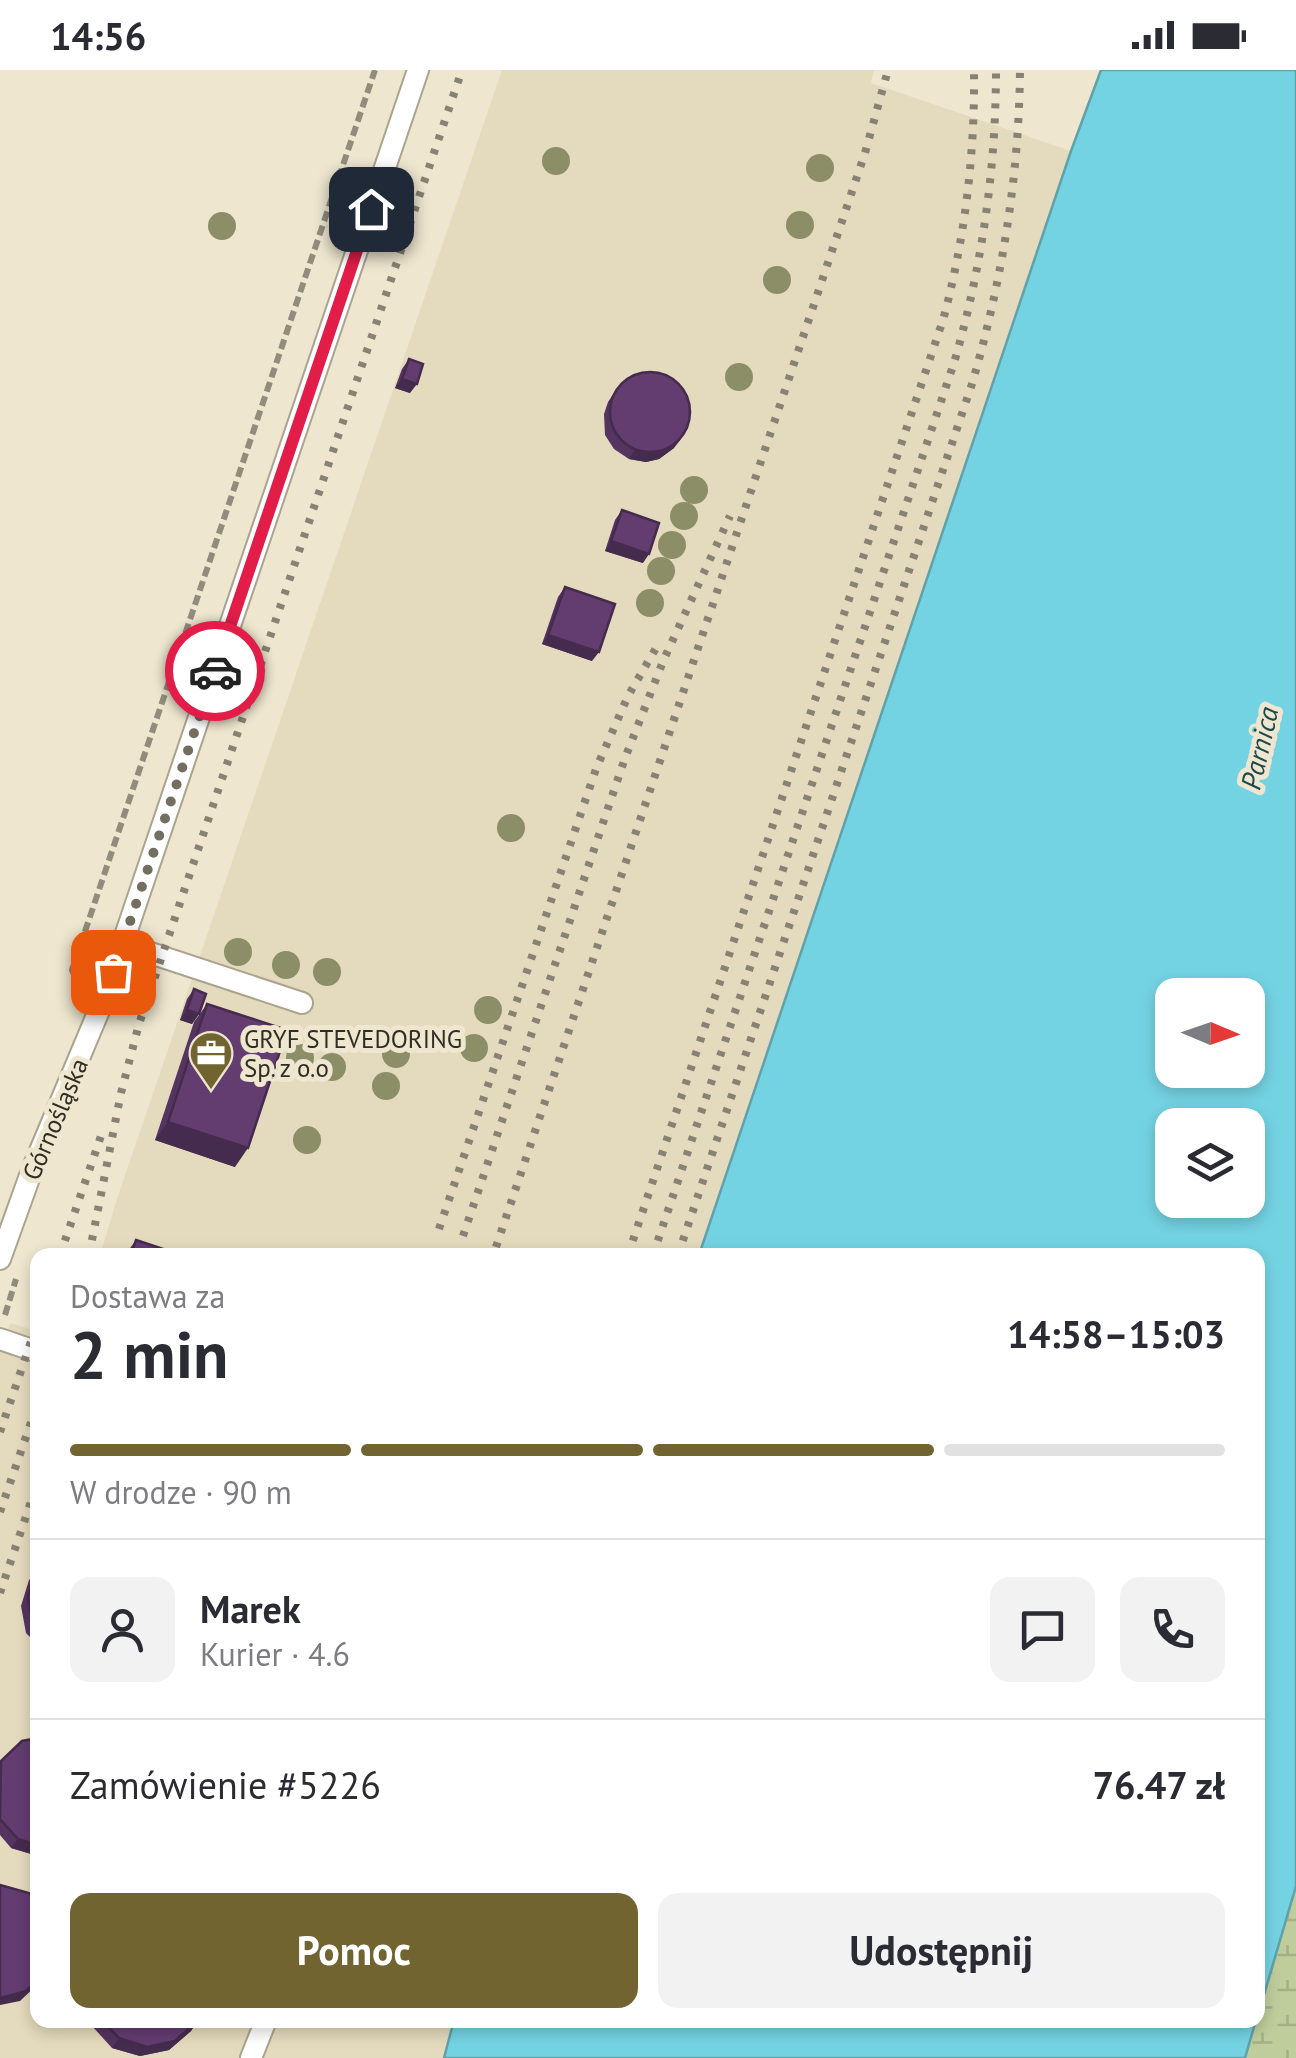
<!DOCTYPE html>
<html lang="pl">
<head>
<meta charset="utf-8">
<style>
	body { margin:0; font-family:"PT Sans",sans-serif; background:#f2f2f3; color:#2b2b33; height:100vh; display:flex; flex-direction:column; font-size:38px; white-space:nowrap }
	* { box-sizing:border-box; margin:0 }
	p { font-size:32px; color:#7c7c81 }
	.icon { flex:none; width:55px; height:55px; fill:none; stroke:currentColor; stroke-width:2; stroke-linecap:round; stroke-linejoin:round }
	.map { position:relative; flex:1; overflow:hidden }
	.drawer { position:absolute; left:30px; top:1178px; width:1235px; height:780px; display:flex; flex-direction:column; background:#fff; border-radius:20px; box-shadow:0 5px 15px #0003 }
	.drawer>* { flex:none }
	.needle { width:65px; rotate:92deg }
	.buttons { position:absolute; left:1155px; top:908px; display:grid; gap:20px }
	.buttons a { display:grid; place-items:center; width:110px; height:110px; border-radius:20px; background:#fff; box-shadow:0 5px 15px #0003; font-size:50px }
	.pin { position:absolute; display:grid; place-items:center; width:85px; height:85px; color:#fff; margin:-42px; border-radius:20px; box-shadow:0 5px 15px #0006 }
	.courier { position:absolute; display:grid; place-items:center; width:100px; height:100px; margin:-50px; border:8px solid #e11d48; border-radius:50%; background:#fff; color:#222; box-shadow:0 2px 12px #0007 }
	.summary em { font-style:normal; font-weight:800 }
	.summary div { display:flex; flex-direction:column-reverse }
	.summary { display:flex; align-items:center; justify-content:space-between; height:170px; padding:0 40px }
	h1 { font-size:65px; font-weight:800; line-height:75px }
	.bar { display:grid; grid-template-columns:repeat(4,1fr); gap:15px 10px; align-content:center; height:120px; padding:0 40px }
	.bar i { height:12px; border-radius:8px; background:#e1e1e2 }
	.bar .selected { background:#716431 }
	.bar p { grid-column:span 4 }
	.line { display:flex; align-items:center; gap:25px; padding:0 40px; border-top:2px solid #e1e1e2 }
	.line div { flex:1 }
	.round { display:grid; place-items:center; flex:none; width:105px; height:105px; border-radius:20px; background:#f2f2f3 }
	.primary-button { display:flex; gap:20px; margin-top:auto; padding:20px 40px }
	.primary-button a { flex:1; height:115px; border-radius:20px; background:#716431; color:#fff; font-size:40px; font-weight:800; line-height:115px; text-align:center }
	.primary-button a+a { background:#f2f2f3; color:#2b2b33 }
	.status { display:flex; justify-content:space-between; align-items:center; height:70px; padding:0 50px; background:#fff; direction:ltr }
	.status svg { height:28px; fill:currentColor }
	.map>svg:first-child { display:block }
</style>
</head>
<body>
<div class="status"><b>14:56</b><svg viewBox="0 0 49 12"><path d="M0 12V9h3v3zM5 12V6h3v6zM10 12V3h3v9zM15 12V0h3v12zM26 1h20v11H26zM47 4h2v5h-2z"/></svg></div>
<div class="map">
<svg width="1296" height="1988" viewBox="0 0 1296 1988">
	<defs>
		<pattern id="wetland-marsh" width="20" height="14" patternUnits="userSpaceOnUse" patternTransform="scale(2.5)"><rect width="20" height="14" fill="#bfcd9c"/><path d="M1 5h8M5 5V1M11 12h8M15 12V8" fill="none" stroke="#a4b086"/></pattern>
	</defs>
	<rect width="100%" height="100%" fill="#eee6cf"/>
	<path fill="#e4dabd" d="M502,0H874L871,13L1071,81L699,1185H100L117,1129Z
		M10,1253L37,1261L38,1950H454L444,1988H0V1282Z"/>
	<path fill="url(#wetland-marsh)" d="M1296,1816V1988H1245Z"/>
	<path fill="#74d3e3" stroke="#60a1aa" stroke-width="2.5" fill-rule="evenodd" d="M1101,0H1296V1816L1258,1945V1185H699L1071,81ZM1248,925V1000H1172V925ZM1248,1055V1130H1172V1055Z
		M454,1950H1256L1245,1988H444Z"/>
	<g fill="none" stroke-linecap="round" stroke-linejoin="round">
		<g stroke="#aaa38e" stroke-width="24">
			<path id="lane" d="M123,874L302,933
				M0,1189L32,1100L103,931L418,0
				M0,1269L38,1282
				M251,1988L266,1950"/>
		</g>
		<path stroke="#928c7c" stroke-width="6" stroke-dasharray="10 5" stroke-linecap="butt" d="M80,918L72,900L375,0
			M5,1245L16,1209"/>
		<use href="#lane" stroke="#fff" stroke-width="20"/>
		<path stroke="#878273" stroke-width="8" stroke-dasharray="5 10" stroke-linecap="butt" d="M439,1159L596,699L628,626L656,578
			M463,1166L625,688L664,589L730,446
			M496,1177L865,83L888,0
			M60,1185L101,1066
			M89,1185L121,1023L139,954L462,0
			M628,1185L943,250C965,169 975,84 974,0
			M653,1185L954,293C982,197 996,99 996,0
			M678,1185L972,314C1002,211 1019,107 1020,0
			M0,1362L38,1251
			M0,1442L38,1332
			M0,1523L38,1411"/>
	</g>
	<g fill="#8c8e68">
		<circle cx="556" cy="91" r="14"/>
		<circle cx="820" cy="98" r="14"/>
		<circle cx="800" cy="155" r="14"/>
		<circle cx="222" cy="156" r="14"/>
		<circle cx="777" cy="210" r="14"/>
		<circle cx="739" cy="307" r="14"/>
		<circle cx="694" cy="420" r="14"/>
		<circle cx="684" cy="446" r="14"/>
		<circle cx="672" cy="475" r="14"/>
		<circle cx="661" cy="501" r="14"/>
		<circle cx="650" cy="533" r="14"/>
		<circle cx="511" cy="758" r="14"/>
		<circle cx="238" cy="882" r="14"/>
		<circle cx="286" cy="895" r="14"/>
		<circle cx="327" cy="902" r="14"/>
		<circle cx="488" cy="940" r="14"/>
		<circle cx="341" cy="969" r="14"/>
		<circle cx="474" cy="978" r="14"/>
		<circle cx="396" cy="984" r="14"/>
		<circle cx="300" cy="988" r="14"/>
		<circle cx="332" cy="997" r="14"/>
		<circle cx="386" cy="1016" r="14"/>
		<circle cx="307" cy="1070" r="14"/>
	</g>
	<path fill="#553460" d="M409,289L410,323L395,318L402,299Z
		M614,323L674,378L659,389L646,392L629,389L614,379L605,365L604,344L608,332Z
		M622,440L643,493L605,481L615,450Z
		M565,517L592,591L542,574L558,527Z
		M194,919L199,944L192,954L180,950L187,929Z
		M207,934L235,1097L155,1070L194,952Z
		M136,1170L181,1185H125Z
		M38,1499V1575L26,1563L21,1536L29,1510Z
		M0,1693L38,1786L11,1778L0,1765Z
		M91,1950H198L191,1961L169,1980L140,1986L112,1978L92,1956Z"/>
	<path fill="#452b4e" d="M402,309L417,314L410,323L395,318Z
		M681,369L674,378L659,389L646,392L629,389L635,380Z
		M611,471L649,484L643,493L605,481Z
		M548,565L599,582L592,591L542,574Z
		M187,940L199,944L192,954L180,950Z
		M168,1052L248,1078L235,1097L155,1070Z
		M18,1769L38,1775V1786L11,1778Z
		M38,1910V1914L20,1931L0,1935V1928Z
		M197,1951L191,1961L169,1980L140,1986L112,1978L119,1968Z"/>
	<path fill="#633d70" stroke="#452b4e" stroke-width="2.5" d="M409,289L423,294L417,314L402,309Z
		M610 342a40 40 0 1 1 80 0a40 40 0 1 1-80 0Z
		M622,440L659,453L649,484L611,471Z
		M565,517L615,534L599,582L548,565Z
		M194,919L206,924L199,944L187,940Z
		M207,934L287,960L248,1078L168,1052Z
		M136,1170L181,1185H131Z
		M38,1499V1559L33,1554L28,1527L35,1500Z
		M38,1668V1775L18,1769L0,1749L1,1691L22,1671Z
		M0,1815L29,1823L38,1832V1910L26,1921L0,1928Z
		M102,1950H198L175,1971L147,1977L119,1968Z"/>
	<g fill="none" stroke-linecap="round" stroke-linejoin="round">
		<path stroke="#726e60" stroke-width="10" stroke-dasharray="0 18" d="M113,902L215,601"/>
		<path stroke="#e11d48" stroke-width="12" d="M215,601L371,139"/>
	</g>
	<defs>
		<g id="office-pin" transform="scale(2.25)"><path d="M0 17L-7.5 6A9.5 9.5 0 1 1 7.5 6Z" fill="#716431" stroke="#eee6cf"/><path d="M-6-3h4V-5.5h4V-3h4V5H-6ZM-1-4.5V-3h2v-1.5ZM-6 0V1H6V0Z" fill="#fff"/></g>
	</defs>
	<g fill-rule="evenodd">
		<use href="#office-pin" x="211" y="983"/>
	</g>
	<g text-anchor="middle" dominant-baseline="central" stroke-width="10" stroke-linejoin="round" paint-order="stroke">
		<g font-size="25" fill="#302d24" stroke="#eee6cf" text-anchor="start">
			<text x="244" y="969">GRYF STEVEDORING<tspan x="244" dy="29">Sp. z o.o</tspan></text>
		</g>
		<g font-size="25" fill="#302d24" stroke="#eee6cf">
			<text transform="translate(55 1049) rotate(-67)">Górnośląska</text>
		</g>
		<g font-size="28" font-style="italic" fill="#1c484f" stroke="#eee6cf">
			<text transform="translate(1259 678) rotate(-77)">Parnica</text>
		</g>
	</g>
</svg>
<div class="buttons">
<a><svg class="needle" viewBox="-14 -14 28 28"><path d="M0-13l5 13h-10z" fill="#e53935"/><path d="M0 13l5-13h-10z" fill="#7c7c81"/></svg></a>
<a><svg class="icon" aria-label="layers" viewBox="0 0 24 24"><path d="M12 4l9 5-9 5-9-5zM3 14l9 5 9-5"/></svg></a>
</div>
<div class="pin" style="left:113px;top:902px;background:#ea580c"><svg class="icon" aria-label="bag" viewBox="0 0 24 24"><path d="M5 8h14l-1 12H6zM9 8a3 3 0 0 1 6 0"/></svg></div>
<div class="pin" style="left:371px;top:139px;background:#1f2937"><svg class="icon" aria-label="home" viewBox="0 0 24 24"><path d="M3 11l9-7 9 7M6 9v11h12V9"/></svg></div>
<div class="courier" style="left:215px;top:601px"><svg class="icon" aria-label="car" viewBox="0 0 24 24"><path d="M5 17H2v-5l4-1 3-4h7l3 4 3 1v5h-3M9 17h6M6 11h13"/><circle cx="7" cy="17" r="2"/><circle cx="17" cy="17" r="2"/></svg></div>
<section class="drawer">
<div class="summary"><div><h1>2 min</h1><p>Dostawa za</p></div><em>14:58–15:03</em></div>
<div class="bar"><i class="selected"></i><i class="selected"></i><i class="selected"></i><i></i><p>W drodze · 90 m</p></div>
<div class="line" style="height:180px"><a class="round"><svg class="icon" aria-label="person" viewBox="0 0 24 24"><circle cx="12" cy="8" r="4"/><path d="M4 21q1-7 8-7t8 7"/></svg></a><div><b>Marek</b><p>Kurier · 4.6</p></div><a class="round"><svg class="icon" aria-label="chat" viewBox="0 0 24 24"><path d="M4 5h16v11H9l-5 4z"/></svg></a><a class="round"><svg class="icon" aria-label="phone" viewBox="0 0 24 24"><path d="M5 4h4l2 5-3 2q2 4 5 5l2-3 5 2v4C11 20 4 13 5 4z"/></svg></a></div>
<div class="line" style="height:130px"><div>Zamówienie #5226</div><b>76.47 zł</b></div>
<div class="primary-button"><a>Pomoc</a><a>Udostępnij</a></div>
</section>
</div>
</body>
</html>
